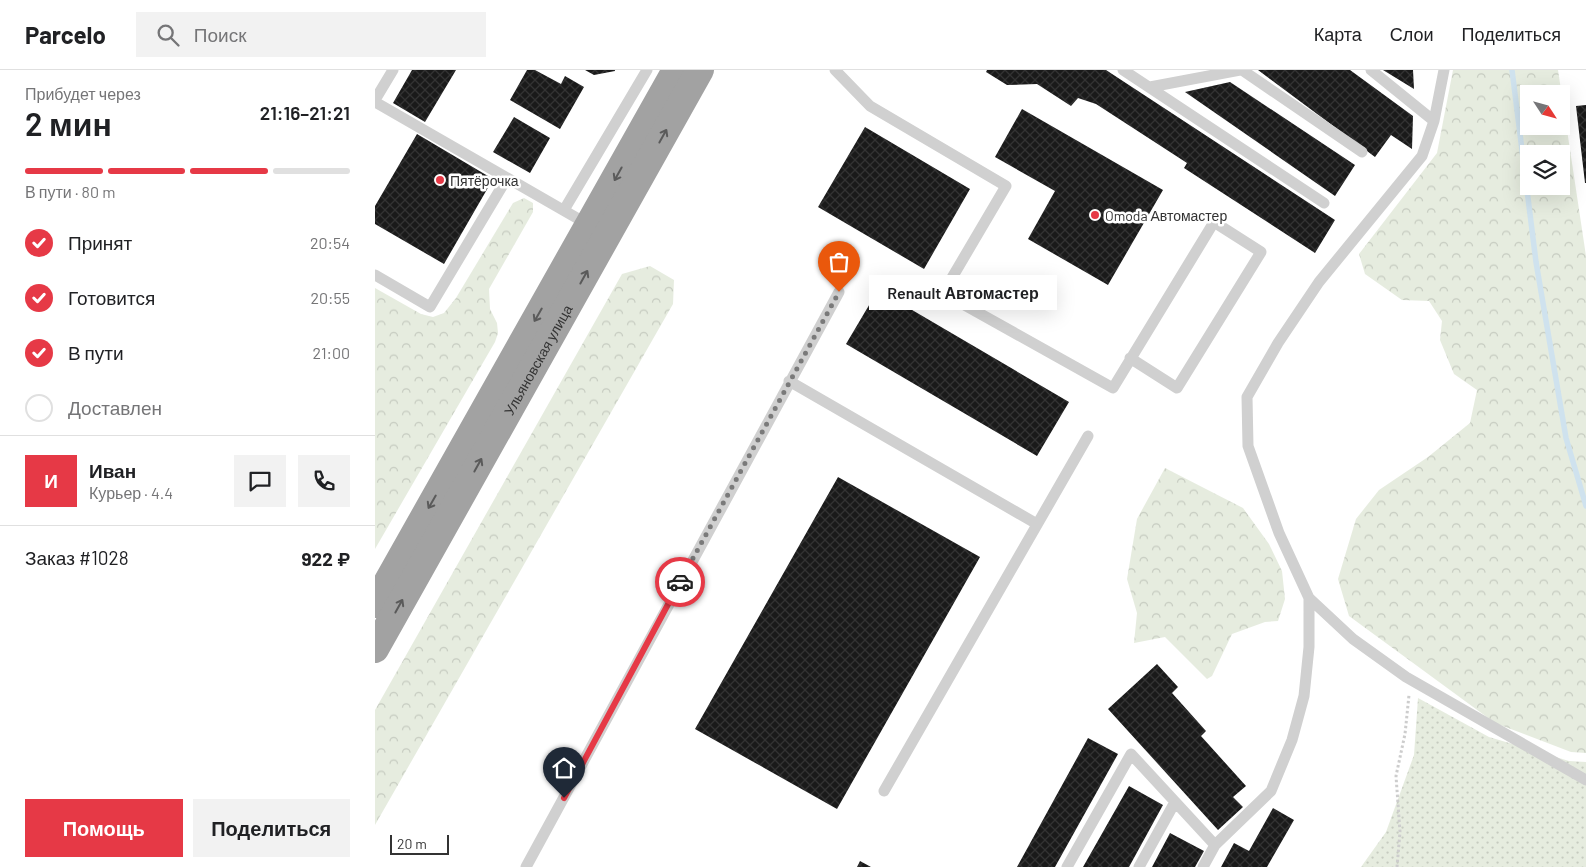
<!DOCTYPE html>
<html lang="ru">
<head>
<meta charset="utf-8">
<style>
	body { margin:0; font-family:Barlow,sans-serif; background:#f2f2f2; color:#202124; height:100vh; display:flex; flex-direction:column; font-size:19px; white-space:nowrap }
	* { box-sizing:border-box; margin:0 }
	p { font-size:16px; color:#757577 }
	.icon { flex:none; width:28px; height:28px; fill:none; stroke:currentColor; stroke-width:2; stroke-linecap:round; stroke-linejoin:round }
	.map { position:relative; flex:1; overflow:hidden }
	.sheet { display:flex; flex-direction:column; background:#fff; width:375px }
	.sheet>* { flex:none }
	.needle { width:32px; rotate:126deg }
	.fabs { position:absolute; left:1145px; top:15px; display:grid; gap:10px }
	.fabs a { display:grid; place-items:center; width:50px; height:50px; border-radius:0px; background:#fff; box-shadow:0 5px 20px #0002; font-size:25px }
	.scale { position:absolute; left:15px; bottom:12px; width:59px; box-sizing:border-box; padding-left:5px; border:2px solid #333; border-top:0; font-size:14px; line-height:18px; white-space:nowrap; color:#333; -webkit-text-stroke:4px #fff; paint-order:stroke }
	.pin { position:absolute; display:grid; place-items:center; width:42px; height:42px; color:#fff; margin:-51px -21px; border-radius:50% 50% 50% 0; rotate:-45deg; box-shadow:0 0 5px #0007 }
	.pin .icon { rotate:45deg }
	.courier { position:absolute; display:grid; place-items:center; width:50px; height:50px; margin:-25px; border:4px solid #e63946; border-radius:50%; background:#fff; color:#222; box-shadow:0 1px 6px #0007 }
	.bubble { position:absolute; height:35px; border-radius:0px; background:#fff; box-shadow:0 5px 20px #0002; font-size:16px; font-weight:600; line-height:35px; text-align:center }
	.overview em { font-style:normal; font-weight:600 }
	.overview div { display:flex; flex-direction:column-reverse }
	.overview { display:flex; align-items:center; justify-content:space-between; height:85px; padding:0 25px }
	h1 { font-size:32px; font-weight:600; line-height:38px }
	.bar { display:grid; grid-template-columns:repeat(4,1fr); gap:8px 5px; align-content:center; height:60px; padding:0 25px }
	.bar i { height:6px; border-radius:4px; background:#e0e0e0 }
	.bar .selected { background:#e63946 }
	.bar p { grid-column:span 4 }
	.line { display:flex; align-items:center; gap:12px; padding:0 25px; border-top:1px solid #e0e0e0 }
	.line div { flex:1 }
	.round { display:grid; place-items:center; flex:none; width:52px; height:52px; border-radius:0px; background:#f2f2f2 }
	ol { padding:0 25px; list-style:none }
	li { display:flex; align-items:center; gap:15px; height:55px }
	li p { margin-inline-start:auto }
	li .icon { padding:5px; border-radius:50%; background:#e63946; color:#fff; stroke-width:4 }
	li:last-child { color:#757577 }
	li i { width:28px; height:28px; border:2px solid #e0e0e0; border-radius:50% }
	.button { display:flex; gap:10px; margin-top:auto; padding:10px 25px }
	.button a { flex:1; height:58px; border-radius:0px; background:#e63946; color:#fff; font-size:20px; font-weight:600; line-height:58px; text-align:center }
	.button a+a { background:#f2f2f2; color:#202124 }
	header { display:flex; align-items:center; gap:30px; box-sizing:border-box; height:70px; padding:0 25px; background:#fff; border-bottom:1px solid #e0e0e0 }
	header strong { font-size:24px }
	nav { display:flex; gap:28px; margin-inline-start:auto; font-size:18px }
	.search { width:350px; height:45px; background:#f2f2f2; display:flex; align-items:center; gap:12px; box-sizing:border-box; padding:0 18px; border-radius:0px; color:#757577; font-size:19px }
	main { display:flex; flex:1; min-height:0 }
	.map>svg:first-child { display:block }
</style>
</head>
<body>
<header>
<strong>Parcelo</strong>
<div class="search"><svg class="icon" aria-label="search" viewBox="0 0 24 24"><circle cx="10" cy="10" r="6"/><path d="M15 15l6 6"/></svg>Поиск</div>
<nav><a>Карта</a><a>Слои</a><a>Поделиться</a></nav>
</header>
<main>
<section class="sheet">
<div class="overview"><div><h1>2 мин</h1><p>Прибудет через</p></div><em>21:16–21:21</em></div>
<div class="bar"><i class="selected"></i><i class="selected"></i><i class="selected"></i><i></i><p>В пути · 80 m</p></div>
<ol>
<li><svg class="icon" aria-label="check" viewBox="0 0 24 24"><path d="M5 12l5 5 9-10"/></svg>Принят<p>20:54</p></li>
<li><svg class="icon" aria-label="check" viewBox="0 0 24 24"><path d="M5 12l5 5 9-10"/></svg>Готовится<p>20:55</p></li>
<li><svg class="icon" aria-label="check" viewBox="0 0 24 24"><path d="M5 12l5 5 9-10"/></svg>В пути<p>21:00</p></li>
<li><i></i>Доставлен</li>
</ol>
<div class="line" style="height:90px"><b class="round" style="background:#e63946;color:#fff">И</b><div><b>Иван</b><p>Курьер · 4.4</p></div><a class="round"><svg class="icon" aria-label="chat" viewBox="0 0 24 24"><path d="M4 5h16v11H9l-5 4z"/></svg></a><a class="round"><svg class="icon" aria-label="phone" viewBox="0 0 24 24"><path d="M5 4h4l2 5-3 2q2 4 5 5l2-3 5 2v4C11 20 4 13 5 4z"/></svg></a></div>
<div class="line" style="height:65px"><div>Заказ #1028</div><b>922 ₽</b></div>
<div class="button"><a>Помощь</a><a>Поделиться</a></div>
</section>
<div class="map">
<svg width="1211" height="797" viewBox="0 0 1211 797">
	<defs>
		<pattern id="grass-dots" width="8" height="8" patternUnits="userSpaceOnUse" patternTransform="scale(1.25)"><rect width="8" height="8" fill="#e6ecdf"/><path d="M2 2h.1M6 6h.1" fill="none" stroke="#c6cbc0" stroke-width="1.8" stroke-linecap="round"/></pattern>
		<pattern id="forest-crowns" width="20" height="18" patternUnits="userSpaceOnUse" patternTransform="scale(1.25)"><rect width="20" height="18" fill="#e6ecdf"/><path d="M2 6a3 3 0 1 1 6 0M12 15a3 3 0 1 1 6 0" fill="none" stroke="#c6cbc0"/></pattern>
		<pattern id="building-cross-hatch" width="8" height="8" patternUnits="userSpaceOnUse" patternTransform="scale(1.25)"><rect width="8" height="8" fill="#1a1a1a"/><path d="M0 0l8 8M0 8l8-8" fill="none" stroke="#333"/></pattern>
	</defs>
	<rect width="100%" height="100%" fill="#fff"/>
	<path fill="url(#grass-dots)" d="M1043,628L1114,667L1194,691L1211,692V797H986L1011,762L1039,685Z"/>
	<path fill="url(#forest-crowns)" fill-rule="evenodd" d="M1078,0H1183L1211,186V683L1196,682L1120,653L974,546L963,509L981,449L1004,420L1053,387L1095,353L1102,320L1079,304L1065,270L1067,251L1054,231L1027,230L990,204L984,184L1062,83ZM1154,24H1186V56H1154ZM1154,84H1186V116H1154Z
		M149,128L158,133V142L114,219L115,239L122,253L123,263L120,272L0,479V218L46,244L58,247L69,243L81,228L138,133Z
		M275,196L299,210L298,234L0,755V640L247,204Z
		M790,398L868,438L894,474L907,501L910,529L903,551L890,552L857,564L837,606L832,609L790,567L759,573L762,543L752,509L762,449Z"/>
	<g fill="none" stroke-linecap="round" stroke-linejoin="round">
		<path stroke="#cfe2ee" stroke-width="5.5" d="M1137,0L1161,192L1191,368L1211,436"/>
	</g>
	<path fill="url(#building-cross-hatch)" d="M37,0H81L50,52L18,33Z
		M152,0H160L186,14L190,6L209,17L185,59L135,30Z
		M210,0H240V1L219,5Z
		M612,0H731L960,150L940,183L809,98L812,93L721,34L703,28L696,36L662,14L632,15L611,2Z
		M883,0H975L1038,46L1037,79L1016,65L1000,87Z
		M1008,0H1038L1039,19Z
		M855,12L980,95L960,126L810,22Z
		M1211,35V113H1210L1201,36Z
		M647,39L788,120L733,215L653,169L680,121L620,87Z
		M139,47L175,68L155,103L118,82Z
		M490,57L595,119L549,199L443,137Z
		M42,64L118,109L69,194L0,154V136Z
		M503,220L694,332L662,386L471,274Z
		M463,407L605,487L462,739L320,659Z
		M782,594L803,617L797,623L831,661L826,666L871,716L858,727L868,737L843,760L733,639Z
		M713,668L743,684L680,797H642Z
		M754,716L788,735L754,797H708Z
		M898,738L919,750L892,797H846L859,773L874,781Z
		M795,763L829,781L820,797H777Z
		M485,791L496,797H482Z"/>
	<g fill="none" stroke-linecap="round" stroke-linejoin="round">
		<path stroke="#cdcdcd" stroke-width="3" stroke-dasharray="2.5 2.5" stroke-linecap="butt" d="M1022,797L1025,762L1021,706L1030,664L1034,625"/>
		<path stroke="#d0d0d0" stroke-width="11" d="M460,0L495,36L631,116L568,223L738,318L839,152L886,182L802,318L755,288
			M748,0L949,133
			M867,0L987,82
			M996,0L1059,51
			M775,17L865,0
			M0,30L18,0
			M0,32L214,155
			M189,140L272,0
			M0,205L55,237L132,108
			M414,311L662,454
			M934,528L978,569L1031,607L1211,710
			M509,721L713,366
			M151,797L464,222
			M692,797L756,684L840,775
			M764,797L800,732
			M828,797L840,775L896,721L917,670L929,626L934,577V528L904,463L873,376L872,327L903,273L944,212L1047,86L1059,51L1069,0"/>
		<g stroke="#a2a2a2" stroke-width="28">
			<path d="M0,534L301,0"/>
			<path id="s1" d="M0,579L325,0"/>
		</g>
	</g>
	<defs><path id="oneway-shaft" d="M-6 0H5M1.5-3L5.5 0L1.5 3" fill="none" stroke-width="1.6" stroke-linecap="round" stroke-linejoin="round" transform="scale(1.25)"/></defs>
	<g stroke="#5a5a5a">
		<use href="#oneway-shaft" transform="translate(288 66) rotate(-61)"/>
		<use href="#oneway-shaft" transform="translate(243 104) rotate(119)"/>
		<use href="#oneway-shaft" transform="translate(209 207) rotate(-61)"/>
		<use href="#oneway-shaft" transform="translate(163 245) rotate(120)"/>
		<use href="#oneway-shaft" transform="translate(103 395) rotate(-61)"/>
		<use href="#oneway-shaft" transform="translate(57 432) rotate(120)"/>
		<use href="#oneway-shaft" transform="translate(24 536) rotate(-61)"/>
	</g>
	<g fill="none" stroke-linecap="round" stroke-linejoin="round">
		<path stroke="#7a7a7a" stroke-width="5" stroke-dasharray="0 9" d="M305,512L464,222"/>
		<path stroke="#e63946" stroke-width="6" d="M189,728L305,512"/>
	</g>
	<g fill="#e63946" stroke="#fff" stroke-width="2">
		<circle cx="65" cy="110" r="5"/>
		<circle cx="720" cy="145" r="5"/>
	</g>
	<g text-anchor="middle" dominant-baseline="central" stroke-width="5" stroke-linejoin="round" paint-order="stroke">
		<g font-size="14" fill="#333" stroke="#fff" text-anchor="start">
			<text x="75" y="110">Пятёрочка</text>
			<text x="730" y="145">Omoda Автомастер</text>
		</g>
		<g font-size="14" fill="#333" stroke="#fff">
			<text stroke="none"><textPath href="#s1" startOffset="332">Ульяновская улица</textPath></text>
		</g>
	</g>
</svg>
<div class="fabs">
<a><svg class="needle" viewBox="-14 -14 28 28"><path d="M0-13l5 13h-10z" fill="#e53935"/><path d="M0 13l5-13h-10z" fill="#757577"/></svg></a>
<a><svg class="icon" aria-label="layers" viewBox="0 0 24 24"><path d="M12 4l9 5-9 5-9-5zM3 14l9 5 9-5"/></svg></a>
</div>
<div class="scale">20 m</div>
<div class="pin" style="left:464px;top:222px;background:#ea580c"><svg class="icon" aria-label="bag" viewBox="0 0 24 24"><path d="M5 8h14l-1 12H6zM9 8a3 3 0 0 1 6 0"/></svg></div>
<div class="pin" style="left:189px;top:728px;background:#1f2937"><svg class="icon" aria-label="home" viewBox="0 0 24 24"><path d="M3 11l9-7 9 7M6 9v11h12V9"/></svg></div>
<div class="courier" style="left:305px;top:512px"><svg class="icon" aria-label="car" viewBox="0 0 24 24"><path d="M5 17H2v-5l4-1 3-4h7l3 4 3 1v5h-3M9 17h6M6 11h13"/><circle cx="7" cy="17" r="2"/><circle cx="17" cy="17" r="2"/></svg></div>
<div class="bubble" style="left:494px;top:205px;width:188px">Renault Автомастер</div>
</div>
</main>
</body>
</html>
